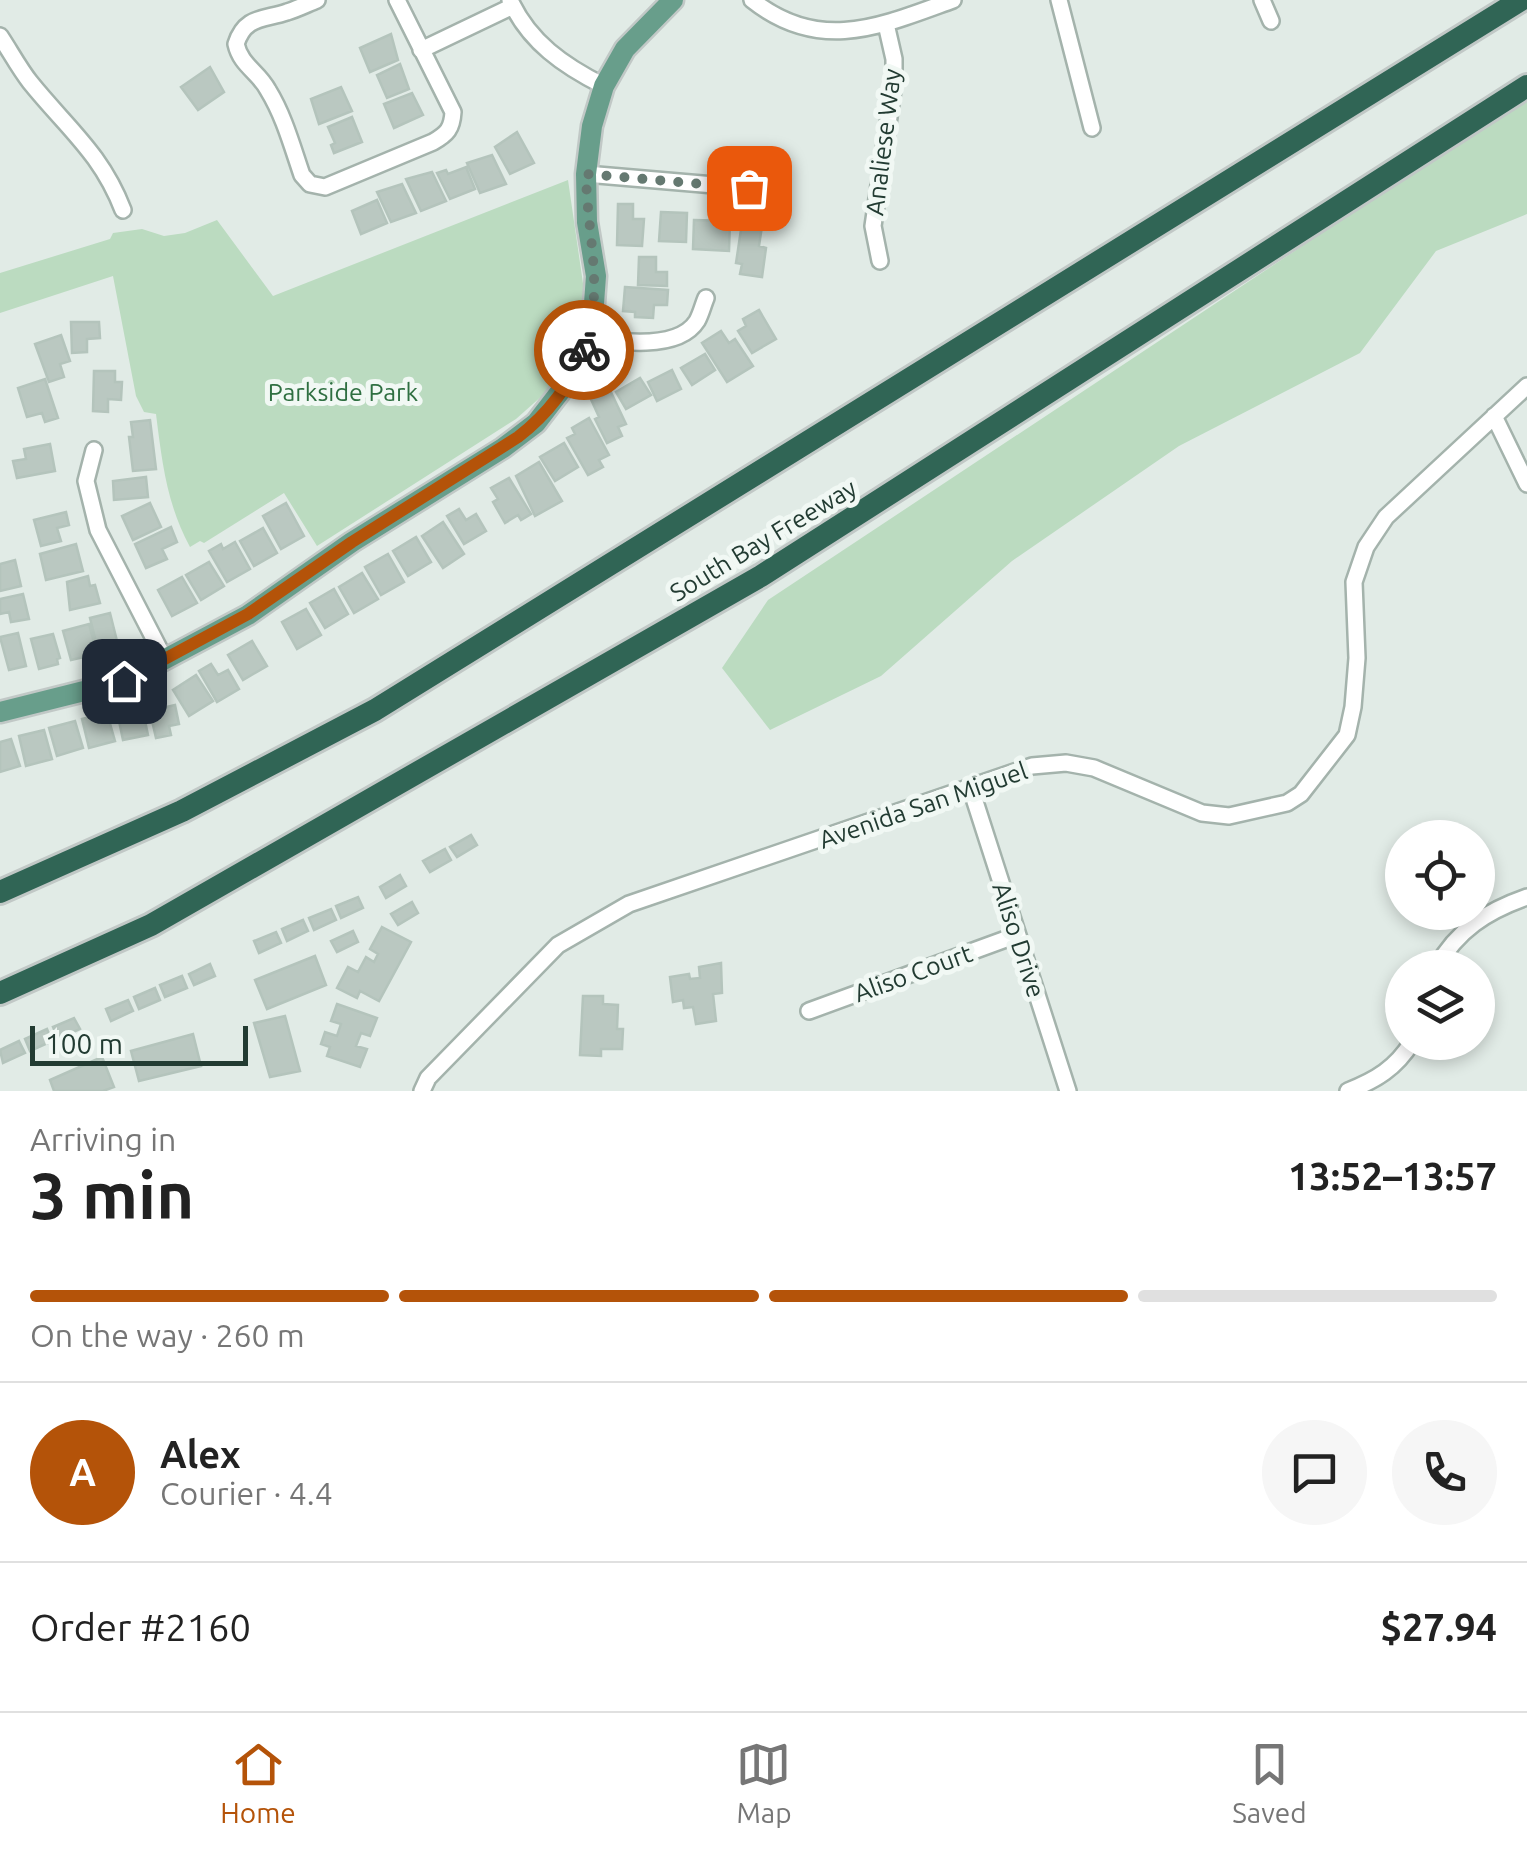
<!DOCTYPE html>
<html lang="en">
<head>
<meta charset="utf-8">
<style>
	body { margin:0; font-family:Ubuntu,sans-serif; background:#f6f6f6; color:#222; height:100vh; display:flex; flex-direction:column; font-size:38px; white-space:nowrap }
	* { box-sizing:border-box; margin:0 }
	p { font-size:32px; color:#767676 }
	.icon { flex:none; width:55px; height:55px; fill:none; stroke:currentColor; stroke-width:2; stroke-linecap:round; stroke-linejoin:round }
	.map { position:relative; height:1091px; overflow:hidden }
	.sheet { display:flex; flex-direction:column; background:#fff; flex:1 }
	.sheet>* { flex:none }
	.fabs { position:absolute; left:1385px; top:820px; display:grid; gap:20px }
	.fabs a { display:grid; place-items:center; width:110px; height:110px; border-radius:50%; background:#fff; box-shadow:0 5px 15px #0003; font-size:50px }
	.scale { position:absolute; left:30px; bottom:25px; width:218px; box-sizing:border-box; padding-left:10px; border:5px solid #223b32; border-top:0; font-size:28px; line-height:35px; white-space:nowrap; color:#223b32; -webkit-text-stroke:8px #f1f8f4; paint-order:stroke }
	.pin { position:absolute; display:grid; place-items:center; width:85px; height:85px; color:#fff; margin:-42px; border-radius:20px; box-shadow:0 5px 15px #0006 }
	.courier { position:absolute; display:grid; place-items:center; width:100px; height:100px; margin:-50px; border:8px solid #b45309; border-radius:50%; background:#fff; color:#222; box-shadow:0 2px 12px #0007 }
	.headline em { font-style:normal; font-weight:700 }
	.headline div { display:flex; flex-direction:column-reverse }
	.headline { display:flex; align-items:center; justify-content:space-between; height:170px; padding:0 30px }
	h1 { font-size:65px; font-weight:700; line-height:75px }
	.bar { display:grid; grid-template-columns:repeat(4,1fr); gap:15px 10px; align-content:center; height:120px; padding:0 30px }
	.bar i { height:12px; border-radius:8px; background:#e0e0e0 }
	.bar .active { background:#b45309 }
	.bar p { grid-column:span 4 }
	.line { display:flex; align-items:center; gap:25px; padding:0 30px; border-top:2px solid #e0e0e0 }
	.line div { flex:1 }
	.round { display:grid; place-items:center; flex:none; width:105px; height:105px; border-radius:52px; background:#f6f6f6 }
	.dock { display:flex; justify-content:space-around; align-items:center; height:140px; border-top:2px solid #e0e0e0; background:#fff; font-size:28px; color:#767676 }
	.dock a { display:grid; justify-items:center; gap:5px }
	.dock .active { color:#b45309 }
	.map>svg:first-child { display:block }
</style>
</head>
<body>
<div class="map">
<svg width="1527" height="1091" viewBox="0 0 1527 1091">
	<rect width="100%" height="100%" fill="#e1ebe6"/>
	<path fill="#bbdbc0" d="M1527,97V214L1436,251L1360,353L1179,446L1012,561L881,676L770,730L722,668L768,600Z
		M568,180L587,311L552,387L516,419L317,546L284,493L204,543L200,541L190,547C167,505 162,462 156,414L144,412L136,396L113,276L0,313V273L110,239L113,233L142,229L164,236L185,233L217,220L273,296Z"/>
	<path fill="#bac8c1" stroke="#b4c4bc" stroke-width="2.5" d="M391,34L398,60L370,72L360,48Z
		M400,64L409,89L387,98L377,75Z
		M210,67L224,92L198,110L181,87Z
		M341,87L352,111L319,124L311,99Z
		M412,93L423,115L394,128L384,104Z
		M352,117L362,142L334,153L331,145L335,143L328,127Z
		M517,132L534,163L510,174L495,147Z
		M492,155L506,184L480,193L467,163Z
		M466,167L475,189L450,199L437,173L446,170L448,174Z
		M432,172L446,201L421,211L406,179Z
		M402,184L416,213L391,222L377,192Z
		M377,200L387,223L361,234L352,211Z
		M618,204H633V219H644L642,246L617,245Z
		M661,212L687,213L686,242L659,241Z
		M694,220L730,221L729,251L693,249Z
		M742,223L762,226L759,246L766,248L762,277L740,274L742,264L736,263Z
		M639,257H656V272H667V286L638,285Z
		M625,287L668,290L667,305H654L653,318L635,317V312L623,311Z
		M759,310L776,339L752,353L738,331L746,326L743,319Z
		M71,322H99L100,338L87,339V352L72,353Z
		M721,331L729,343L735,339L753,366L727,382L702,343Z
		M61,335L70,361L60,364L64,377L49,382L35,344Z
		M705,354L715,370L692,385L681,368Z
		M672,370L681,389L657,401L648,382Z
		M94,371H115V382H122L121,400L108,399V412L93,411Z
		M640,378L651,395L626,409L616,392Z
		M45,379L58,418L45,422L42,413L27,417L18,388Z
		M609,388L626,424L618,427L622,436L607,443L595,419L599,417L590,397Z
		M589,418L609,455L599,460L603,467L588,475L567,438L575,434L572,428Z
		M150,420L156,469L133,471L129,437H133L131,422Z
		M564,443L578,467L555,481L540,457Z
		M50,444L55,471L17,478L13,461L26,459L24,449Z
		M539,462L562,501L535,516L516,476Z
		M146,477L148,497L114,500L113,481Z
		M509,478L531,514L521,520L518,515L505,523L493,502L498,499L491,488Z
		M150,503L161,527L133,540L122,516Z
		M286,503L304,536L281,549L263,516Z
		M459,509L466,520L476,514L486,531L464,544L447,516Z
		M66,512L69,525L57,528L61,541L41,546L34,520Z
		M443,522L464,554L443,568L422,536Z
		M171,527L177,542L162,549L167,559L146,568L135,544Z
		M263,528L277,553L254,566L240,541Z
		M416,537L431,562L408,576L393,551Z
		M235,542L250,569L227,582L209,551L221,544L223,549Z
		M76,544L83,571L46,580L40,554Z
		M388,554L404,582L381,595L365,567Z
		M15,560L21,586L0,591V564Z
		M209,562L224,586L201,600L186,575Z
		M362,573L378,599L354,613L339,587Z
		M88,576L90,586L95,585L100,603L70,610L67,582Z
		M182,577L197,603L172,616L158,590Z
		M334,589L348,614L325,628L310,603Z
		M23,594L29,619L11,622L9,612L0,614V599Z
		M306,609L321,635L297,649L282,622Z
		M110,613L118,645L98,650L90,618Z
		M89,624L97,654L71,660L63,631Z
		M18,633L26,666L9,670L0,637Z
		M53,634L60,658L57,659L58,664L39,669L31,639Z
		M252,641L267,666L243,680L228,655Z
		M211,664L218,675L228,670L239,689L217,702L199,671Z
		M196,675L213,701L189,716L173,690Z
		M159,696L162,708L175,705L179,724L169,726L171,735L156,738L147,699Z
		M141,702L148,735L123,740L119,721L129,719L126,705Z
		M107,713L115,741L89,748L82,719Z
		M75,721L83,748L57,756L49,728Z
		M44,730L52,759L26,766L19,736Z
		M11,739L20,766L0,772V742Z
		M471,835L477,845L457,857L450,847Z
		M445,849L451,860L430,872L423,861Z
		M400,875L406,886L386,898L380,887Z
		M358,897L363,908L341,918L336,906Z
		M412,902L418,913L398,925L391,914Z
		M331,909L336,920L314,930L309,918Z
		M303,920L308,931L287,941L282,929Z
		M382,927L411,942L379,1001L360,991L357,998L337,988L348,967L358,972L366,957L374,962L378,954L370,949Z
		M353,931L358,942L337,952L331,941Z
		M276,932L281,943L259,953L254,941Z
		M315,956L326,985L267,1009L255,980Z
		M721,963L722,993L713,994L716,1021L696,1024L693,1007L684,1008L683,1000L673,1002L670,977L689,974L690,979L700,978L699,967Z
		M210,964L215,976L194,985L189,974Z
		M182,976L187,988L165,997L160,985Z
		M155,988L160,1000L139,1009L134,997Z
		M583,996H603V1004L618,1005L617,1029H623L622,1049H601V1056L580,1055Z
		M128,1000L133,1011L111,1021L106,1009Z
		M337,1004L377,1018L370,1036L361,1033L356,1046L367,1049L360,1067L327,1056L330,1047L321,1044L325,1032L337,1036L341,1024L331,1021Z
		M285,1016L300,1071L270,1077L254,1023Z
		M74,1018L80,1029L58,1039L53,1027Z
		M47,1029L52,1041L30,1051L25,1039Z
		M193,1034L201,1066L139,1081L131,1051Z
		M19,1041L25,1053L3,1063L0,1050Z
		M102,1057L114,1087L103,1091H54L50,1080Z"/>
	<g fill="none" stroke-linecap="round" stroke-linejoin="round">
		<g stroke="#a4b3ac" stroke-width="20">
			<path id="minor" d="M317,0C307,4 297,9 287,12C263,20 245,16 236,44C241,66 258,71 268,90C284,116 292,146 302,175L310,184L325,187L433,142C447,134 452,129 453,112L397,0
				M510,0C529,42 564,66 604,86
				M752,0C820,54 881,26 953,0
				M1059,0L1092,128
				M1262,0L1271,21
				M0,36C10,51 19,68 30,82C67,128 101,153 123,210
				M421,50L513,6
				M586,174L749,188
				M880,261L873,226L894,83V59L886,24
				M588,337C617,342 678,351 697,321C701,314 703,305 706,298
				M1494,416L1527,484
				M94,450L86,481L98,530L164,658
				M971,789L1068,1091
				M1436,968C1457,930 1487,911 1527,897
				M809,1011L1017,935
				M422,1091L428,1078L558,945L629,904L1032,766L1066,763L1094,768L1202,813L1229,816L1287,803L1301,794L1347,735L1353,707L1357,658L1354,582L1366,547L1386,517L1527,386
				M1348,1091C1376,1080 1396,1068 1412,1042"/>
		</g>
		<g stroke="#c1c8c6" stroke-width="25">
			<path id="major" d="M0,712L124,681L248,615L352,542L503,448L536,423L573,375L593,317L596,276L587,222L586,174L592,126L604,86L625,49L673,0"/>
		</g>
		<g stroke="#c1c8c6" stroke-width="28">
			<path id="highway" d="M0,892L182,811L375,710L1521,0
				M0,993L151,925L761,576L1527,86"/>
		</g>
		<use href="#minor" stroke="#fff" stroke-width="15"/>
		<use href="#major" stroke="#689e8b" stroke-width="20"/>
		<use href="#highway" stroke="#306555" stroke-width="22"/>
	</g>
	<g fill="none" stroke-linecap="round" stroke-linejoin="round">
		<path stroke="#657971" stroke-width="10" stroke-dasharray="0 18" d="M584,350C605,290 587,235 586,174L749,188"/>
		<path stroke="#b45309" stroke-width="12" d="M124,681L248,614L352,542L518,437C548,414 570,385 584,350"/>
	</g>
	<g text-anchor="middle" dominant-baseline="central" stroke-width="10" stroke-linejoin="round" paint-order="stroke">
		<g font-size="25" fill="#223b32" stroke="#f1f8f4">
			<text transform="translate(883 142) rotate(-83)">Analiese Way</text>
			<text transform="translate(763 540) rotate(-31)">South Bay Freeway</text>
			<text transform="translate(923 805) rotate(-19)">Avenida San Miguel</text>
			<text transform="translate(1019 940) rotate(72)">Aliso Drive</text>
			<text transform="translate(913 973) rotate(-20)">Aliso Court</text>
		</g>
		<g font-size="25" fill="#2f6f41" stroke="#f1f8f4">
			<text x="343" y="392">Parkside Park</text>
		</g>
	</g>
</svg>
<div class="fabs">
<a><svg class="icon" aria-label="locate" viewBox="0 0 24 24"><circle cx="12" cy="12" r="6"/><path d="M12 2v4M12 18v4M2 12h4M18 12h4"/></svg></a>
<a><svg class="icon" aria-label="layers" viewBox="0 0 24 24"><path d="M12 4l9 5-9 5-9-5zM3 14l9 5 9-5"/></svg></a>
</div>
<div class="scale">100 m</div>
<div class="pin" style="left:749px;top:188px;background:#ea580c"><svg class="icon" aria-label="bag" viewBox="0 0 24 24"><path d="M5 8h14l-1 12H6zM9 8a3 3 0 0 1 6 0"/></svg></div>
<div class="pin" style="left:124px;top:681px;background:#1f2937"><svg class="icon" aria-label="home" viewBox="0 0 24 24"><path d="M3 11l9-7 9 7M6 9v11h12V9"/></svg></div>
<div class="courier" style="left:584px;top:350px"><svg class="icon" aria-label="bike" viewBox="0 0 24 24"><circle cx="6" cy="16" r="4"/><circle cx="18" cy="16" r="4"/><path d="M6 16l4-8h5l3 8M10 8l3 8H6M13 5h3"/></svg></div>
</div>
<section class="sheet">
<div class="headline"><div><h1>3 min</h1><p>Arriving in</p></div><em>13:52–13:57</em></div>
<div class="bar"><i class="active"></i><i class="active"></i><i class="active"></i><i></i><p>On the way · 260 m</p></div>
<div class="line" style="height:180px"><b class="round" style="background:#b45309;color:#fff">A</b><div><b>Alex</b><p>Courier · 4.4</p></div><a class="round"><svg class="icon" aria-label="chat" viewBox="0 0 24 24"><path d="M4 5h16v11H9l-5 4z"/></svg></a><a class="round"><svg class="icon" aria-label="phone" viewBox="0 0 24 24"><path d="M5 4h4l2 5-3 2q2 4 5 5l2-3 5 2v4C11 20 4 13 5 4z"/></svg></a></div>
<div class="line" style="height:130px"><div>Order #2160</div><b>$27.94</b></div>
</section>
<nav class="dock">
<a class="active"><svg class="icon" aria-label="home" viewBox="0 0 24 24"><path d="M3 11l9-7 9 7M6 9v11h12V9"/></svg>Home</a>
<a><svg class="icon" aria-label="map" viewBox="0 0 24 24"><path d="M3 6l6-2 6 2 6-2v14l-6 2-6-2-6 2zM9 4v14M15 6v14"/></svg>Map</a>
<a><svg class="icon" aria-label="saved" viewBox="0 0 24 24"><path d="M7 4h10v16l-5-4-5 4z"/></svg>Saved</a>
</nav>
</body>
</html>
